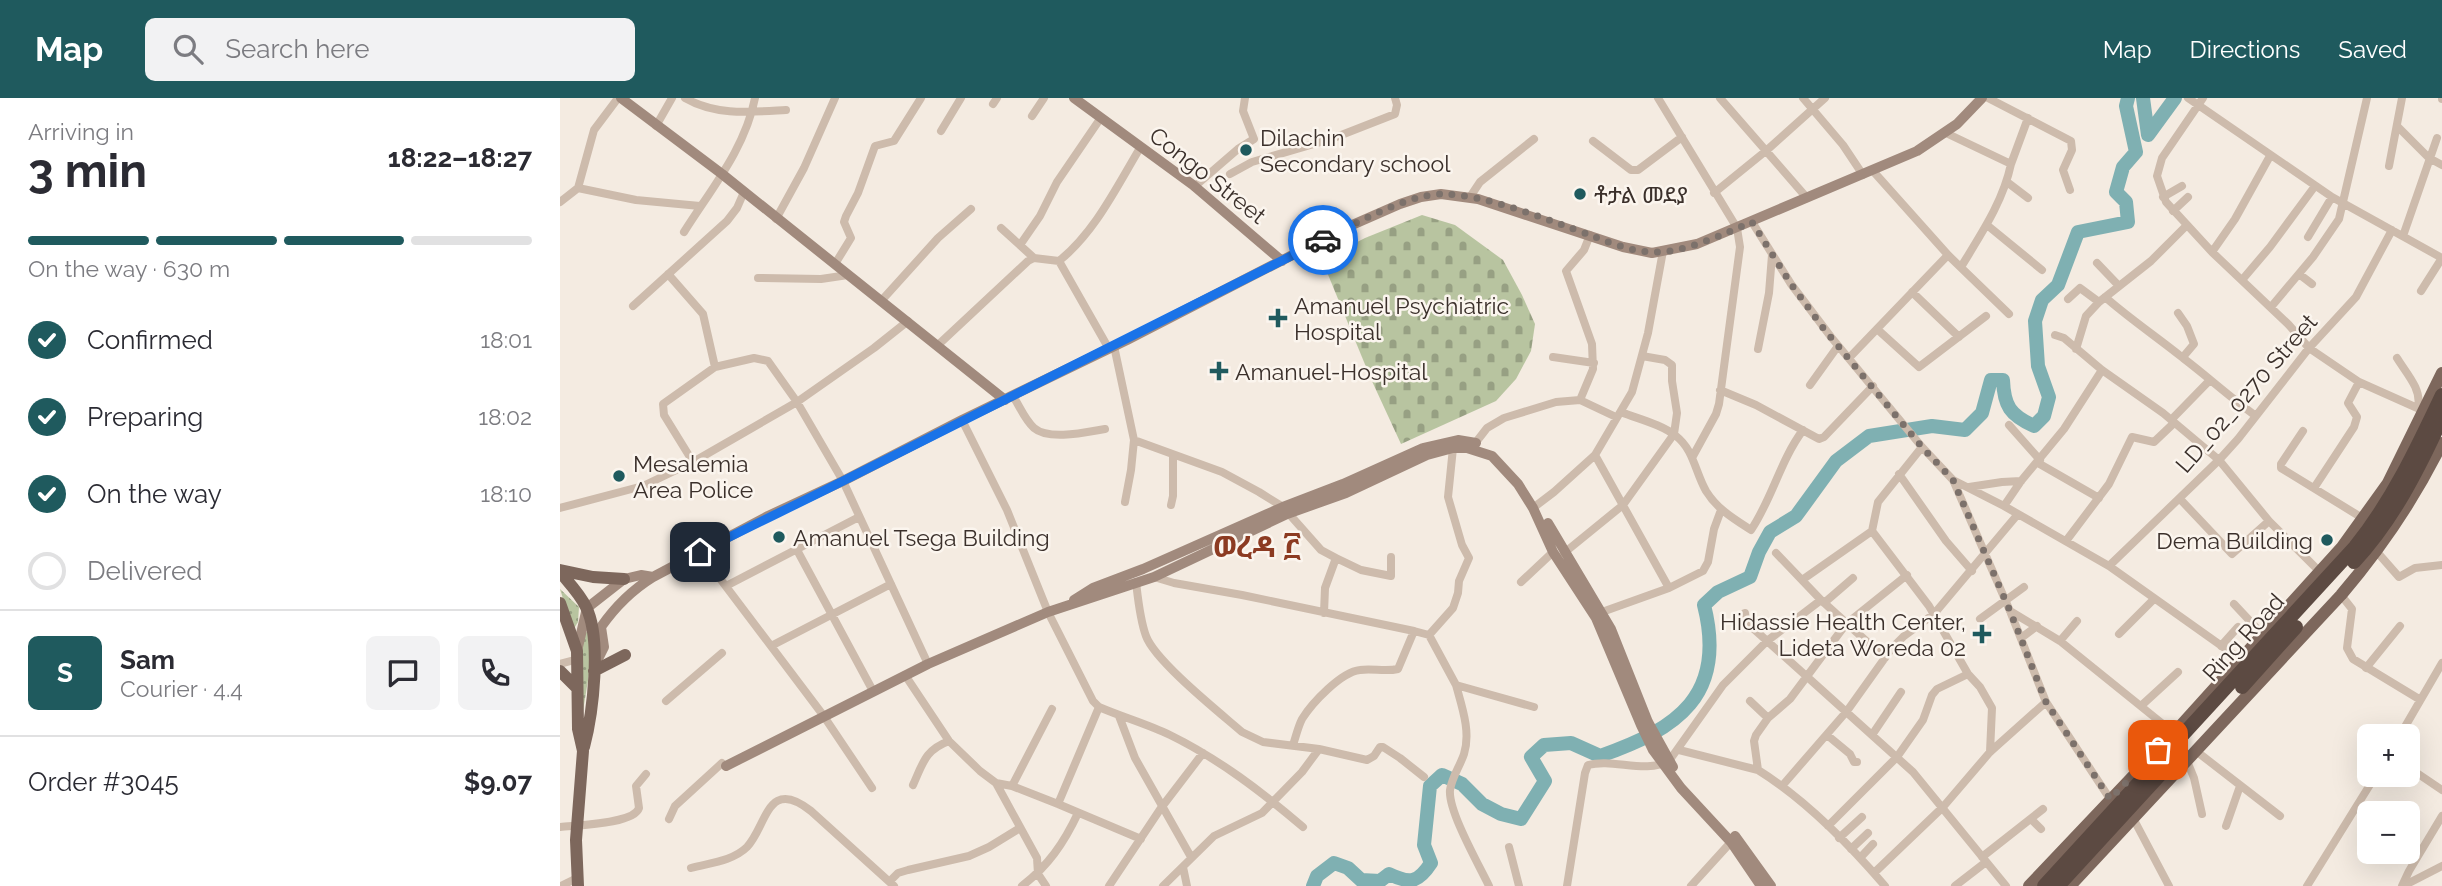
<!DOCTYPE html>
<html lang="en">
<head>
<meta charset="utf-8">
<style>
	body { margin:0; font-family:Raleway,"Noto Sans Ethiopic",sans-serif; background:#f2f2f3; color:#2b2b33; height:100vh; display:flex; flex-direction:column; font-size:26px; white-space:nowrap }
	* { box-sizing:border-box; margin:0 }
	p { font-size:23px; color:#7c7c81 }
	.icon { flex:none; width:38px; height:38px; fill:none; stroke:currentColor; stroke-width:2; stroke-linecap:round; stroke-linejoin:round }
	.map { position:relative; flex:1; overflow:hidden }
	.panel { display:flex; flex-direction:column; background:#fff; width:560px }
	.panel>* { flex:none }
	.controls { position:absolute; left:1797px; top:626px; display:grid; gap:14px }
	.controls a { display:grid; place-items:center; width:63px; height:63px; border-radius:10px; background:#fff; box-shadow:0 7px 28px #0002; font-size:35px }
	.pin { position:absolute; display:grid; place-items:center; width:60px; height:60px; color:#fff; margin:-30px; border-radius:14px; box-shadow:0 4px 10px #0006 }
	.courier { position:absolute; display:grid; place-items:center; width:70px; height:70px; margin:-35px; border:5px solid #1a73e8; border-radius:50%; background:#fff; color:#222; box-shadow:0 2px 9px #0007 }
	.summary em { font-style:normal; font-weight:700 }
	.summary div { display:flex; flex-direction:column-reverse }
	.summary { display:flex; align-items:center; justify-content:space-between; height:119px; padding:0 28px }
	h1 { font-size:46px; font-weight:700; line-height:52px }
	.bar { display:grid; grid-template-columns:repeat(4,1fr); gap:10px 7px; align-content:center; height:84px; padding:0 28px }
	.bar i { height:9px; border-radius:5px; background:#e1e1e2 }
	.bar .active { background:#1f5a5e }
	.bar p { grid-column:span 4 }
	.line { display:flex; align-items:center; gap:18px; padding:0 28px; border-top:2px solid #e1e1e2 }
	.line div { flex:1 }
	.round { display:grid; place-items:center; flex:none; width:74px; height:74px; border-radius:10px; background:#f2f2f3 }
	ol { padding:0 28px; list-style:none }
	li { display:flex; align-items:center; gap:21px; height:77px }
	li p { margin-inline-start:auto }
	li .icon { padding:7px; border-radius:50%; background:#1f5a5e; color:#fff; stroke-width:4 }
	li:last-child { color:#7c7c81 }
	li i { width:38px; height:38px; border:4px solid #e1e1e2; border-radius:50% }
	header { display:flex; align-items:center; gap:42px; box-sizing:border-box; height:98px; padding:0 35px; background:#1f5a5e; color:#fff }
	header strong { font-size:33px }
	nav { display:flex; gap:38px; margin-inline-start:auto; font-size:24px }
	.search { width:490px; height:63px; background:#f2f2f3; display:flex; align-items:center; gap:18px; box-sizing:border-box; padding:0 24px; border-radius:10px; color:#7c7c81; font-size:26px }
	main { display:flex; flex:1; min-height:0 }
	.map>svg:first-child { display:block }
</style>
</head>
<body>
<header>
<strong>Map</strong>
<div class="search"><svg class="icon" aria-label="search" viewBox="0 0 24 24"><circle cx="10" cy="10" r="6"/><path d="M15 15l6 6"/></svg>Search here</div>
<nav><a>Map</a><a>Directions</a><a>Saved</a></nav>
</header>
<main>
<section class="panel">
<div class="summary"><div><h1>3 min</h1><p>Arriving in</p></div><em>18:22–18:27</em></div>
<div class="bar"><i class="active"></i><i class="active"></i><i class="active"></i><i></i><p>On the way · 630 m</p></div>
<ol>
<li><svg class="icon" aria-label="check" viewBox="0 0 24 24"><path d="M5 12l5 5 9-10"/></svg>Confirmed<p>18:01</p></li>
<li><svg class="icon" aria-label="check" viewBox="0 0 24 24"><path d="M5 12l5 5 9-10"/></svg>Preparing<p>18:02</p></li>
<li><svg class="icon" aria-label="check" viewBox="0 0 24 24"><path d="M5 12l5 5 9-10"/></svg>On the way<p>18:10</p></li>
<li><i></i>Delivered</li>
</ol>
<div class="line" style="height:126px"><b class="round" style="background:#1f5a5e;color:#fff">S</b><div><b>Sam</b><p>Courier · 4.4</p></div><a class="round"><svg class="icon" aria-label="chat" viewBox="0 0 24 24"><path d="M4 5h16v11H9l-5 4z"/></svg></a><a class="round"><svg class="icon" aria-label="phone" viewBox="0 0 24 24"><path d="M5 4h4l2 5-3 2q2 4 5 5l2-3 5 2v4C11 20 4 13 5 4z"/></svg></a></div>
<div class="line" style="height:91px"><div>Order #3045</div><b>$9.07</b></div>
</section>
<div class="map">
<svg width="1882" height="788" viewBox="0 0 1882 788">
	<defs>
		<pattern id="grass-dots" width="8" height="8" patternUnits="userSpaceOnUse" patternTransform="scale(1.75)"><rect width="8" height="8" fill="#b8c4a0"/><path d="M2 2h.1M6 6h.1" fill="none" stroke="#97a083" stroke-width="1.8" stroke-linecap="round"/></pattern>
		<pattern id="cemetery-stones" width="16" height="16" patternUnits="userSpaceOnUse" patternTransform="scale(1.75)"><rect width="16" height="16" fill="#b8c4a0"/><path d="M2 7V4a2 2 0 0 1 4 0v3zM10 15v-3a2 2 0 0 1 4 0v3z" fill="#97a083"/></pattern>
	</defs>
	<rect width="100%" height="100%" fill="#f4ebe1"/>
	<path fill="url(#grass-dots)" d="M0,491L19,509L18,524L13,532Z
		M32,531L29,576L22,619L21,577L23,540L25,535Z"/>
	<path fill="url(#cemetery-stones)" d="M862,117L895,127L943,162L962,197L975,226L971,253L956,281L936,303L841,346L811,281L762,162L805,140Z"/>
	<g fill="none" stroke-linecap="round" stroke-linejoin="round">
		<path stroke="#7fb0b2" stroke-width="14" d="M1583,0L1588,37L1615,0
			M753,788L757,778L774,765L788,770L801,782L820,783L829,776C850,786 858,785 871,765L864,747L870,688L882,677L902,686L922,706L941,716L961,721L985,683L971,659L984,647L1011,645L1040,658C1118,631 1167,597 1144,507L1158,494L1190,479L1199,454L1210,434L1236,418L1276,363L1309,338L1372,328L1405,332L1422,315L1431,282H1443C1444,308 1450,317 1474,328L1484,318L1489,299L1478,268L1475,223L1482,202L1498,187L1518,134L1568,124L1566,104L1556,94L1563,69L1576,54L1566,8L1568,0"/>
		<path stroke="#cdbbac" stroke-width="8" d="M125,0C156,18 191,14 226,12
			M1098,0L1177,130L1180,149L1159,306L1156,316L1133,358
			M1160,0L1247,100
			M1243,0L1283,47L1303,77
			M1428,0L1511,43L1512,52L1503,72L1510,92
			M1628,0L1772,99L1882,160L1861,193
			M1643,0L1602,60L1597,78L1606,104L1652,154L1728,226L1749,250L1799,284L1864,313
			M1882,0V1
			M433,6L437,0
			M472,18L484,0
			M96,28L112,0
			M1838,29L1869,60L1882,67
			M381,33L401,0
			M1386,35L1451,66C1443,104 1421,136 1401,169
			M1033,43L1071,72H1078L1122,39
			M1451,66L1468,20
			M1829,68L1842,0
			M1313,73L1388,157L1449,216
			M670,76L692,64L771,41L835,16L837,7L835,0
			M1447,84L1468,100
			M634,89L678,51L694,41L683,13L685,0
			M18,90L76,102L140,108
			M1154,95L1207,52L1265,0
			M910,99L920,84L974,41
			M1603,99L1622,88
			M0,104L18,90L34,32L58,0
			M1613,113L1628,99
			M216,121L244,70L275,0
			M1192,124L1231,186L1271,239L1362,349L1393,382L1450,513L1486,604L1550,701
			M1427,127L1482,172
			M441,130L474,160
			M124,134C151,91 185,51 195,0
			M1843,138L1877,40
			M1748,139L1772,99
			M460,147L480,118L497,84L540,21
			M1652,154L1675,121L1710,58
			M1537,165L1559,188
			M275,166L291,140L284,124L286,118L298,95L315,48L334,43L361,0
			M108,176L143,216L155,269
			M1739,176L1752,186
			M198,180L261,181L288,177
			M1682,182L1710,149L1755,88
			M1352,194L1399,239
			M1545,199C1570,221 1597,239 1623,260C1648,279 1671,300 1696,318
			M1508,201L1520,190L1539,204
			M322,202L378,140L411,111
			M73,208L167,123L177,110L184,94
			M1711,209L1753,159L1779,121L1807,0
			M1618,215L1627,228L1634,246L1623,259
			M1317,231L1359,269L1426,218
			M1495,237L1504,240L1542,272L1603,315L1659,362L1709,423L1760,474
			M378,247L468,163L474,160L499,163
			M554,248L574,342L662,374L699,394L723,409L761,452L776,460L765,490L764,515
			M549,251L499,163C535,134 556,90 580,50
			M1198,251L1209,195L1212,157
			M1516,251L1526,218L1539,204L1591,163L1627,127
			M993,259L1034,265
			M1289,260L1388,157
			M1837,260C1846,275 1862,291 1858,309
			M1250,287L1278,248
			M1160,292L1196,307L1259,341L1264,339L1313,288
			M453,298C460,309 465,322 474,330C489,343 527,334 545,331
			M1020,302L1033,271L1032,246L1006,173L1024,152L1030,137
			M1061,314C1078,321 1101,326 1116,338C1134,352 1135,374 1146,393C1157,411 1174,421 1191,432C1212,401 1220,363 1243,332
			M402,322L447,412L488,514L533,603L539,609C562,619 587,626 610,637C659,661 702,694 743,729
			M1611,322L1650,282
			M1449,327L1480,362
			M1743,333L1721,366V370L1804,421
			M913,348L927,330L944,320L996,304L1020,302L1056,319
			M1035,357L1109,490
			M133,364L104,317L103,306L155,269L194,260L208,263L237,304L283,383L368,566
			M1478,365L1539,400
			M1339,376L1386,443L1412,473
			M1393,382L1444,408L1549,468L1680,561
			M1409,389L1442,384L1461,383
			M1754,390L1794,329L1797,319L1788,305L1799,284
			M1620,401L1672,456L1709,423
			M565,404L571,372L574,342
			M611,407L613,398V357
			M1444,408L1461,383L1504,331L1542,272
			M0,410L83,388L133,364L237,304L314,250L348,223
			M973,410L994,394L1035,357L1072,294L1088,235L1103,153
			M1312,433L1369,508L1408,576L1420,589L1432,610L1430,654
			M1506,443L1549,386L1572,339L1594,344L1614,325
			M237,452L313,593
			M140,454L263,617L312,690
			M1817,454L1839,479L1855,470L1882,467
			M1004,455L1063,407L1114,336L1117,315L1112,283V267L1105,262L1082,258
			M1216,455L1261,502L1325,560
			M776,460L801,472L831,478V459
			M1549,468L1659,362L1678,341L1749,250L1796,199L1832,132
			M594,479L614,485L682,497L854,533L838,571C825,574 812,570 800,572C781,574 752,605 742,621C738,629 736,638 733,647
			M1242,482L1312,433L1318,404L1362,349
			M576,484C578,501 580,522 586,538C595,563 659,614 682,634L703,644L759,651L742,674L702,715L654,738L603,788
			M961,484L993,454
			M166,488L299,419
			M1781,497L1792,511L1787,550L1793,561L1859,601
			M1264,505L1293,480
			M1674,506L1702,536
			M1450,513L1500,543L1614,635
			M1042,514L1109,490L1143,473L1148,464L1154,431L1161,412
			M1185,515L1186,524L1353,674L1446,788
			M1420,521L1464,489
			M854,533L869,537L896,587L974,609
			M1559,536L1594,501
			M869,537L893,510L898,495L899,483L909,460L902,447L888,399L893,350
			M1461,540L1477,528
			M1500,543L1517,523
			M211,548L331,486
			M1661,548L1678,529
			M0,566L18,561
			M1806,570L1840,528
			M345,577L389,643L420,673L436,685L452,688L498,706L581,741
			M896,587C902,609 911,634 904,656C900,668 892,679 890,692C888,713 919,767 929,788
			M106,603L162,555
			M1190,603L1208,620
			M1582,607L1618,574
			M559,618L575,660L631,759
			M1267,637L1290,656L1294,664H1297
			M1312,637L1341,594
			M1839,639L1882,565
			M759,651L807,662L814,658L820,649H823L840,660L864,679
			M1119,652L1198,672C1246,702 1289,746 1325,788
			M1636,653L1720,718
			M1627,663L1634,680L1642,716
			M1848,669L1882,692
			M1198,672L1194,643L1196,637L1208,620L1230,601L1286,526L1347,477
			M436,685L477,760L478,776L486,788
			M353,687C363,665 365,652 389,643
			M452,688L492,611
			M1222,688L1287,613L1332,550L1344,538L1374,516L1458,416
			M498,706L539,609
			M1573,720L1609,788
			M109,721L115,708L162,665
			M1471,721L1481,731
			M1268,728L1337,659L1363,622L1372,597L1377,591L1408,576
			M1666,728L1680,688
			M0,729C17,727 74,726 79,710L76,688L86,676
			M1279,740L1302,719
			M949,749L959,788
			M1291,751L1308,735
			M1422,759L1483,711
			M1300,760L1313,746
			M623,769L627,788
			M131,770C149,765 173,763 187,749C207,728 207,678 251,713L334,788
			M1314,775L1383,709L1430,654L1486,604
			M330,783L338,775L348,772L409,758L429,749L460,730
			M1,788L17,780
			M462,788C488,768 504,745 518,715
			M549,788L601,710L643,655
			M1007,788L1025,675L1028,667C1053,660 1085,676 1109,663L1163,587L1207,543L1261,502
			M1131,788L1171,744
			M1395,788L1426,764
			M1747,788L1816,677
			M1842,788L1849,773L1882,718
			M1843,788L1882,768"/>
		<path stroke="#a18a7d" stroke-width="10" d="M61,0L162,76L445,302
			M514,0L633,87L722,163
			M988,425L1051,531L1088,624L1113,669
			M514,502L533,490L583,471L723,409L783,386L863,350L898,342L916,345
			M17,553L27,510L64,481L81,477L93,479
			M34,569L44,549L41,529C55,509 72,492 93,479L208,418L283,383L402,322L567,242L783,131L840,106L861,99L881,96L918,101L1063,149L1092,155L1137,146L1357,53L1397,26L1422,0
			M166,668L368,566L488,514L594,479L727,416L786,395L867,357L893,350H907L932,358L958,386L973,410L993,454L1036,520L1081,627L1093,652L1121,690L1171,744L1201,788
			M1175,738L1211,788"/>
		<path stroke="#7d675c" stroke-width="12" d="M0,472L33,479L64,481
			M0,474C9,485 20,496 26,509C42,541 33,615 24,649
			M0,505L17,553L18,631L23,653L16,742L18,788
			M0,573L16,589
			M34,573L65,557
			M1469,788L1614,635L1782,449L1828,385L1882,275
			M1510,788L1781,497C1822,449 1854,402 1882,345"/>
		<path stroke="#5c4a42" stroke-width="14" d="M1794,464C1833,422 1858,372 1882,320
			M1682,589L1736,529
			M1484,788L1795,449C1832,403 1857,350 1882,297
			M1498,788L1620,655"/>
	</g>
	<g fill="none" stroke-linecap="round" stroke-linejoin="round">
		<path stroke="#7c716b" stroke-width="7" stroke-dasharray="0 12.6" d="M763,142C794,126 846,97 881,96C925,96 988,122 1030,137C1049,144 1069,153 1091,154C1123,156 1163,136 1192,124L1231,186L1264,231L1362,349L1393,382L1450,513L1486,604L1550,701L1598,652"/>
		<path stroke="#1a73e8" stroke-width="9" d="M140,454C188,429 236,407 283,383C443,303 603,223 763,142"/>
	</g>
	<g fill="#1f5a5e" stroke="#fbf5ee" stroke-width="2.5">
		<circle cx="686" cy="52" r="7"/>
		<circle cx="1020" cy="96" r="7"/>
		<path d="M714.5 209.5h7v7h7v7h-7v7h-7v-7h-7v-7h7z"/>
		<path d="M655.5 262.5h7v7h7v7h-7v7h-7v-7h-7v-7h7z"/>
		<circle cx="59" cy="378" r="7"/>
		<circle cx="219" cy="439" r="7"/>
		<circle cx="1767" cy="442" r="7"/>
		<path d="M1418.5 525.5h7v7h7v7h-7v7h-7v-7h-7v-7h7z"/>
	</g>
	<g text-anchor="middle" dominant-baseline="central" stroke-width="5" stroke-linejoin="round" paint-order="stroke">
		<g font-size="23" fill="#3b302b" stroke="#fbf5ee" text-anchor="start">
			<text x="700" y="39">Dilachin<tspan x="700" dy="26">Secondary school</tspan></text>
			<text x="1034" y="96">ቶታል መደያ</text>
			<text x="734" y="207">Amanuel Psychiatric<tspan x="734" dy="26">Hospital</tspan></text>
			<text x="675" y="273">Amanuel-Hospital</text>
			<text x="73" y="365">Mesalemia<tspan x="73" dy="26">Area Police</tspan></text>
			<text x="233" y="439">Amanuel Tsega Building</text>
			<text x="1753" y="442" text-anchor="end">Dema Building</text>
			<text x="1406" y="523" text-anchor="end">Hidassie Health Center,<tspan x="1406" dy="26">Lideta Woreda 02</tspan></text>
		</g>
		<g font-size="23" fill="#3b302b" stroke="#fbf5ee">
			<text transform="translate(648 77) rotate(38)">Congo Street</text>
			<text transform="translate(1686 295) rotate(-49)">LD_02_0270 Street</text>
			<text transform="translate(1683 539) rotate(-48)">Ring Road</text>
		</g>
		<g font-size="30" font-weight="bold" fill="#8c3b22" stroke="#fbf5ee">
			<text x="697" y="448">ወረዳ ፫</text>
		</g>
	</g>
</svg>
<div class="controls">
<a>+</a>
<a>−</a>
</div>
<div class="pin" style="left:1598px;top:652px;background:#ea580c"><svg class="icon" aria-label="bag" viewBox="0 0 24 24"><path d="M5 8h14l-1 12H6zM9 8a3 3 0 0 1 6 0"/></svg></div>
<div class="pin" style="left:140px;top:454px;background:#1f2937"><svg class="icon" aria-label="home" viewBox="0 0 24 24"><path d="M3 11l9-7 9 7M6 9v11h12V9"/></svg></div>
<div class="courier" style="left:763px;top:142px"><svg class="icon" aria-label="car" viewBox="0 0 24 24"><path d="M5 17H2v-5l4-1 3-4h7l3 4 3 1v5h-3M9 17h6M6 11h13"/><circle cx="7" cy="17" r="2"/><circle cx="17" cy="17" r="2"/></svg></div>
</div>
</main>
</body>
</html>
